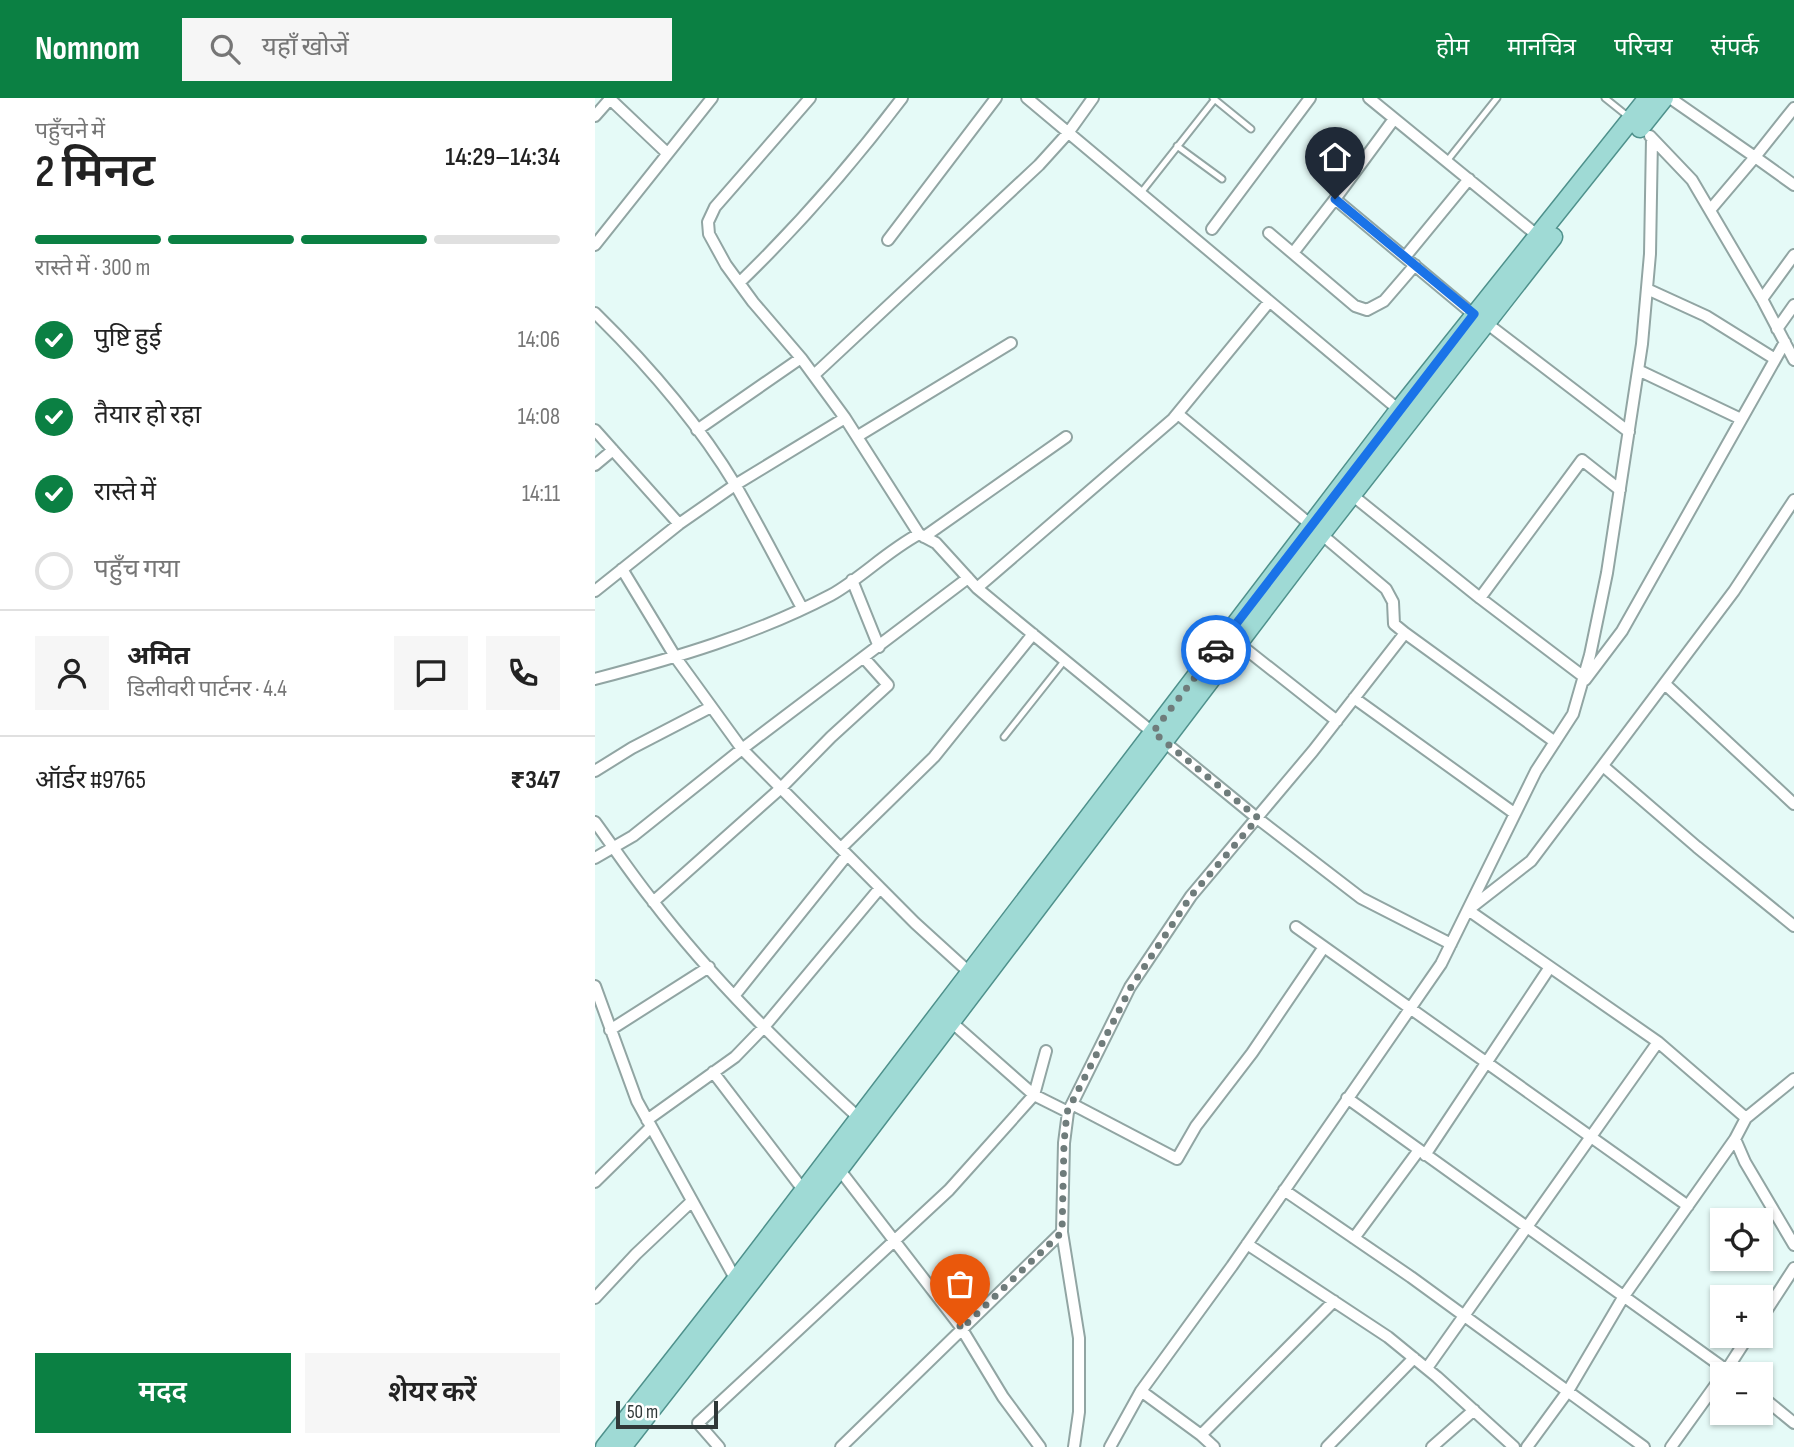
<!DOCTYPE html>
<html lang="hi">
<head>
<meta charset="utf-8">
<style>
	body { margin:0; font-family:"Sofia Sans Condensed","Noto Sans Devanagari",sans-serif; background:#f6f6f6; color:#222; height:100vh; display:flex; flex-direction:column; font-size:26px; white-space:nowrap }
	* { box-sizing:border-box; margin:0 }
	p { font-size:23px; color:#767676 }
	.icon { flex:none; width:38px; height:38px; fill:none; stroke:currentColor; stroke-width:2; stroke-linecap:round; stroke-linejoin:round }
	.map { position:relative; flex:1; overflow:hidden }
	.side { display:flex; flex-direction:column; background:#fff; width:595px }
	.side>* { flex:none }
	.fabs { position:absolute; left:1115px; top:1110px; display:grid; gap:14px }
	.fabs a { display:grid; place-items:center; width:63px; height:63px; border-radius:0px; background:#fff; box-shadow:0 2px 5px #0004; font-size:35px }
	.scale { position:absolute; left:21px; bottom:18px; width:102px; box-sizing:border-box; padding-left:7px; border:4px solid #303838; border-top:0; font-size:19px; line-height:24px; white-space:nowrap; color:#303838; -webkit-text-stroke:5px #fff; paint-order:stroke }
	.pin { position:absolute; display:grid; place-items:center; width:60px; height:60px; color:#fff; margin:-72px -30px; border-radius:50% 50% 50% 0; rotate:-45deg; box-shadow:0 0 7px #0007 }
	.pin .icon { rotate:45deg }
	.courier { position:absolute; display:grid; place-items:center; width:70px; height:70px; margin:-35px; border:5px solid #1a73e8; border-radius:50%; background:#fff; color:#222; box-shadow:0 2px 9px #0007 }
	.head em { font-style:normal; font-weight:600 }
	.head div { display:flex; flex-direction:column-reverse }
	.head { display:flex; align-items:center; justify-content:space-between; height:119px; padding:0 35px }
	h1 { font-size:46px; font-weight:600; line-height:52px }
	.bar { display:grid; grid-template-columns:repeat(4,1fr); gap:10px 7px; align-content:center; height:84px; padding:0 35px }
	.bar i { height:9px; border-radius:5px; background:#e0e0e0 }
	.bar .selected { background:#0b8043 }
	.bar p { grid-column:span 4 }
	.line { display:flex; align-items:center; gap:18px; padding:0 35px; border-top:2px solid #e0e0e0 }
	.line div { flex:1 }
	.round { display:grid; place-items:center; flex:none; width:74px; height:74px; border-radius:0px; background:#f6f6f6 }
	ol { padding:0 35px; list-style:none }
	li { display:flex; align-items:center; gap:21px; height:77px }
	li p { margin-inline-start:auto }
	li .icon { padding:7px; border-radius:50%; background:#0b8043; color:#fff; stroke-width:4 }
	li:last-child { color:#767676 }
	li i { width:38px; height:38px; border:4px solid #e0e0e0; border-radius:50% }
	.button { display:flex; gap:14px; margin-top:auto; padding:14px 35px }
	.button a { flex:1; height:80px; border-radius:0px; background:#0b8043; color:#fff; font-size:28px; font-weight:600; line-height:80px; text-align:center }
	.button a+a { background:#f6f6f6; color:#222 }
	header { display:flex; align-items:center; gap:42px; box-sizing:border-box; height:98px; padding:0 35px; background:#0b8043; color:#fff }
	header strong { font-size:33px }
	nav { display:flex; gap:38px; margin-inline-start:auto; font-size:24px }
	.search { width:490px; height:63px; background:#f6f6f6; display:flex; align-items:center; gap:18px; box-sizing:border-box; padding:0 24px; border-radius:0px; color:#767676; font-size:26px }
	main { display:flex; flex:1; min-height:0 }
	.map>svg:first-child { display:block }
</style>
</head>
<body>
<header>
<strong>Nomnom</strong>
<div class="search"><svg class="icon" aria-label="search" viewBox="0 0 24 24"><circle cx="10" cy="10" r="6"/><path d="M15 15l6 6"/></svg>यहाँ खोजें</div>
<nav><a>होम</a><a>मानचित्र</a><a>परिचय</a><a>संपर्क</a></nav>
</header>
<main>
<section class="side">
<div class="head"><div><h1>2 मिनट</h1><p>पहुँचने में</p></div><em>14:29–14:34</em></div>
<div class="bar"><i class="selected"></i><i class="selected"></i><i class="selected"></i><i></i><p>रास्ते में · 300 m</p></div>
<ol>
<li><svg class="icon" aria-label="check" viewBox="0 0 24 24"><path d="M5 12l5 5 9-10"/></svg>पुष्टि हुई<p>14:06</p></li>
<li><svg class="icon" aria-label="check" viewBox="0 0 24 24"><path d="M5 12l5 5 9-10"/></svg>तैयार हो रहा<p>14:08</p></li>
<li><svg class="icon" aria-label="check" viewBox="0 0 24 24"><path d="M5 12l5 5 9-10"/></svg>रास्ते में<p>14:11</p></li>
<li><i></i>पहुँच गया</li>
</ol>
<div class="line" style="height:126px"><a class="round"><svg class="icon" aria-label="person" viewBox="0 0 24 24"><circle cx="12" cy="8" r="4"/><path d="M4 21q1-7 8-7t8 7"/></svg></a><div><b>अमित</b><p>डिलीवरी पार्टनर · 4.4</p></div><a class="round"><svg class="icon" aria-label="chat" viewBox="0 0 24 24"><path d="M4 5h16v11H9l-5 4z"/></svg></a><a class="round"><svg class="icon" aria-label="phone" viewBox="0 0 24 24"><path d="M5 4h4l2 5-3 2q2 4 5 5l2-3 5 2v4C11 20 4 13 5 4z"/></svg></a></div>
<div class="line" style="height:91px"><div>ऑर्डर #9765</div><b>₹347</b></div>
<div class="button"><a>मदद</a><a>शेयर करें</a></div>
</section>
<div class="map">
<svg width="1199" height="1349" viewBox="0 0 1199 1349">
	<rect width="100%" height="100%" fill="#e5faf7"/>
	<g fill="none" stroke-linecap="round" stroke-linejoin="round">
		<g stroke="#91a5a3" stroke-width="9">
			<path id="lane" d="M618,0L656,31
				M1010,0L1035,20
				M582,48L627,81
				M852,63L902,0
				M545,96L620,1
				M409,639L470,562"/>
		</g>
		<g stroke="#91a5a3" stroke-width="14">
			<path id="street" d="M14,0L72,55
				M215,0L120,109L113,124L114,136L131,167L158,204L206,260L250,320L324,436L341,445L382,490L423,524L662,720L766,800L856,846
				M432,0L804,312
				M774,0L943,138
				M1075,0L1160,59L1115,112
				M1199,10L1160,59L1199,87
				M0,18L15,1
				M799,21L740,101L879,217
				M1055,38L1097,82L1167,201L1199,262
				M617,131L715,0
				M674,135L760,208L772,212L789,203L820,167
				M293,142L401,0
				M0,147L117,0
				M698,155L740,101
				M810,159L874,81
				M144,185C204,127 257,66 307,0
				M1052,191L1111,218L1180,261
				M1167,201L1199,157
				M0,215C52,266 103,325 141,388C164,428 185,469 207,510
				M890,224L1034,334
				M1182,231L1199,207
				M1043,272L1146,321
				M219,277L444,67L473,35L498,0
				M583,316L716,427
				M0,332L84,426
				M102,332L206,260
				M263,338L416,245
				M0,367L18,352
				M757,397L885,500L989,579
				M1199,402L1139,493L936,763L873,812L1063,944L1151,1020L1199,981
				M726,436L791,491L798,504L799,526L810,535
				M329,439L471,339
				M27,471L81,560L147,651L320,825L375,875
				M257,482L284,549
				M382,490L578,321L674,204
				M0,493L84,426L140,387L250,320
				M885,500L987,362L1025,392
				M643,545L742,623
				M0,581C80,560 162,536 236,497C265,481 292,453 324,436
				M990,582L1027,533L1190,244
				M1071,587L1199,706
				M759,600L919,715
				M1008,668L1102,749L1199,828
				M0,673L37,650L116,609
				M0,724C19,750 37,777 57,802C118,882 191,953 264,1020
				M246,750L339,659L438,536
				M0,760L38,738L147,651L373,480
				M58,804L186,690L236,639L293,587L269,560
				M701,829L1093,1108
				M0,888L42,1003L141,1182
				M139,898L252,757
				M353,921L439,997L473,1014
				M15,932L114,869
				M118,974L209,1093
				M752,1000L1137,1276
				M477,1006L582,1061L601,1028L657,955L729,849
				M1151,1020L1140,1041L1150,1064L1199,1147
				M52,1022L140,959L169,929L285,790
				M830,1057L955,869
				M244,1071L365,1228L408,1299L445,1349
				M0,1084L56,1029
				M689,1092L816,1179L1049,1349
				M759,1140L824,1052
				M652,1146L793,1239L842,1279L919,1349
				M0,1200L41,1156L96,1104
				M1166,1221L1199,1170
				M832,1270L1063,944
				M1129,1276L1154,1237
				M546,1293L606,1337L619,1349
				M1166,1298L1199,1325
				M606,1337L739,1203
				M124,1349L103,1325L354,1092L439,997L451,953
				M246,1349L467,1134
				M479,1349L484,1314V1240L467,1134L469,1045L473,1014L535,889L596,798L718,653L810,535L960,644
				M515,1349L546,1293L637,1168L846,866L941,673L978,616L995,557L1012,475L1047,246L1055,156L1057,40
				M732,1349L819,1260
				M837,1349L879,1312
				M932,1349L973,1293L1029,1198L1140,1041
				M1076,1349L1127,1278"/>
		</g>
		<g stroke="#4f918c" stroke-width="21">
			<path id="primary" d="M1045,30L1069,0
				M10,1349L141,1182L804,312L1053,0
				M27,1349L244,1071L726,436L958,139"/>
		</g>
		<use href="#lane" stroke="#fff" stroke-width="5"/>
		<use href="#street" stroke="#fff" stroke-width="10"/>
		<use href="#primary" stroke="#9fdad5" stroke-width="18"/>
	</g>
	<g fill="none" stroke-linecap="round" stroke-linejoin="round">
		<path stroke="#6f7c7b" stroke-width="7" stroke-dasharray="0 12.6" d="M365,1228L366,1231L467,1134L469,1045L472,1014L536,889L596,798L663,720L558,634L621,552"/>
		<path stroke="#1a73e8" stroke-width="9" d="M621,552L879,216L740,101"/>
	</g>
</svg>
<div class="fabs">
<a><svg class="icon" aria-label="locate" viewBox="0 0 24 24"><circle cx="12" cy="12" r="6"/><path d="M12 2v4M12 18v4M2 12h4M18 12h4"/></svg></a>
<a>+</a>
<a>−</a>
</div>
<div class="scale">50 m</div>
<div class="pin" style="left:365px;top:1228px;background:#ea580c"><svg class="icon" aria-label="bag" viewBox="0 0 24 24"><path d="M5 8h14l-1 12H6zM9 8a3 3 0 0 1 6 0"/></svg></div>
<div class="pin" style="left:740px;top:101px;background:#1f2937"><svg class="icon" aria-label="home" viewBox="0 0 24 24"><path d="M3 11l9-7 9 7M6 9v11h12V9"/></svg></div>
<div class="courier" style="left:621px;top:552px"><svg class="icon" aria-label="car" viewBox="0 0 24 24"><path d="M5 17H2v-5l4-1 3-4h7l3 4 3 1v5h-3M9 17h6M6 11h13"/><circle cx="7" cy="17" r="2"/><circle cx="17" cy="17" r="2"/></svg></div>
</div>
</main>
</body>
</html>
